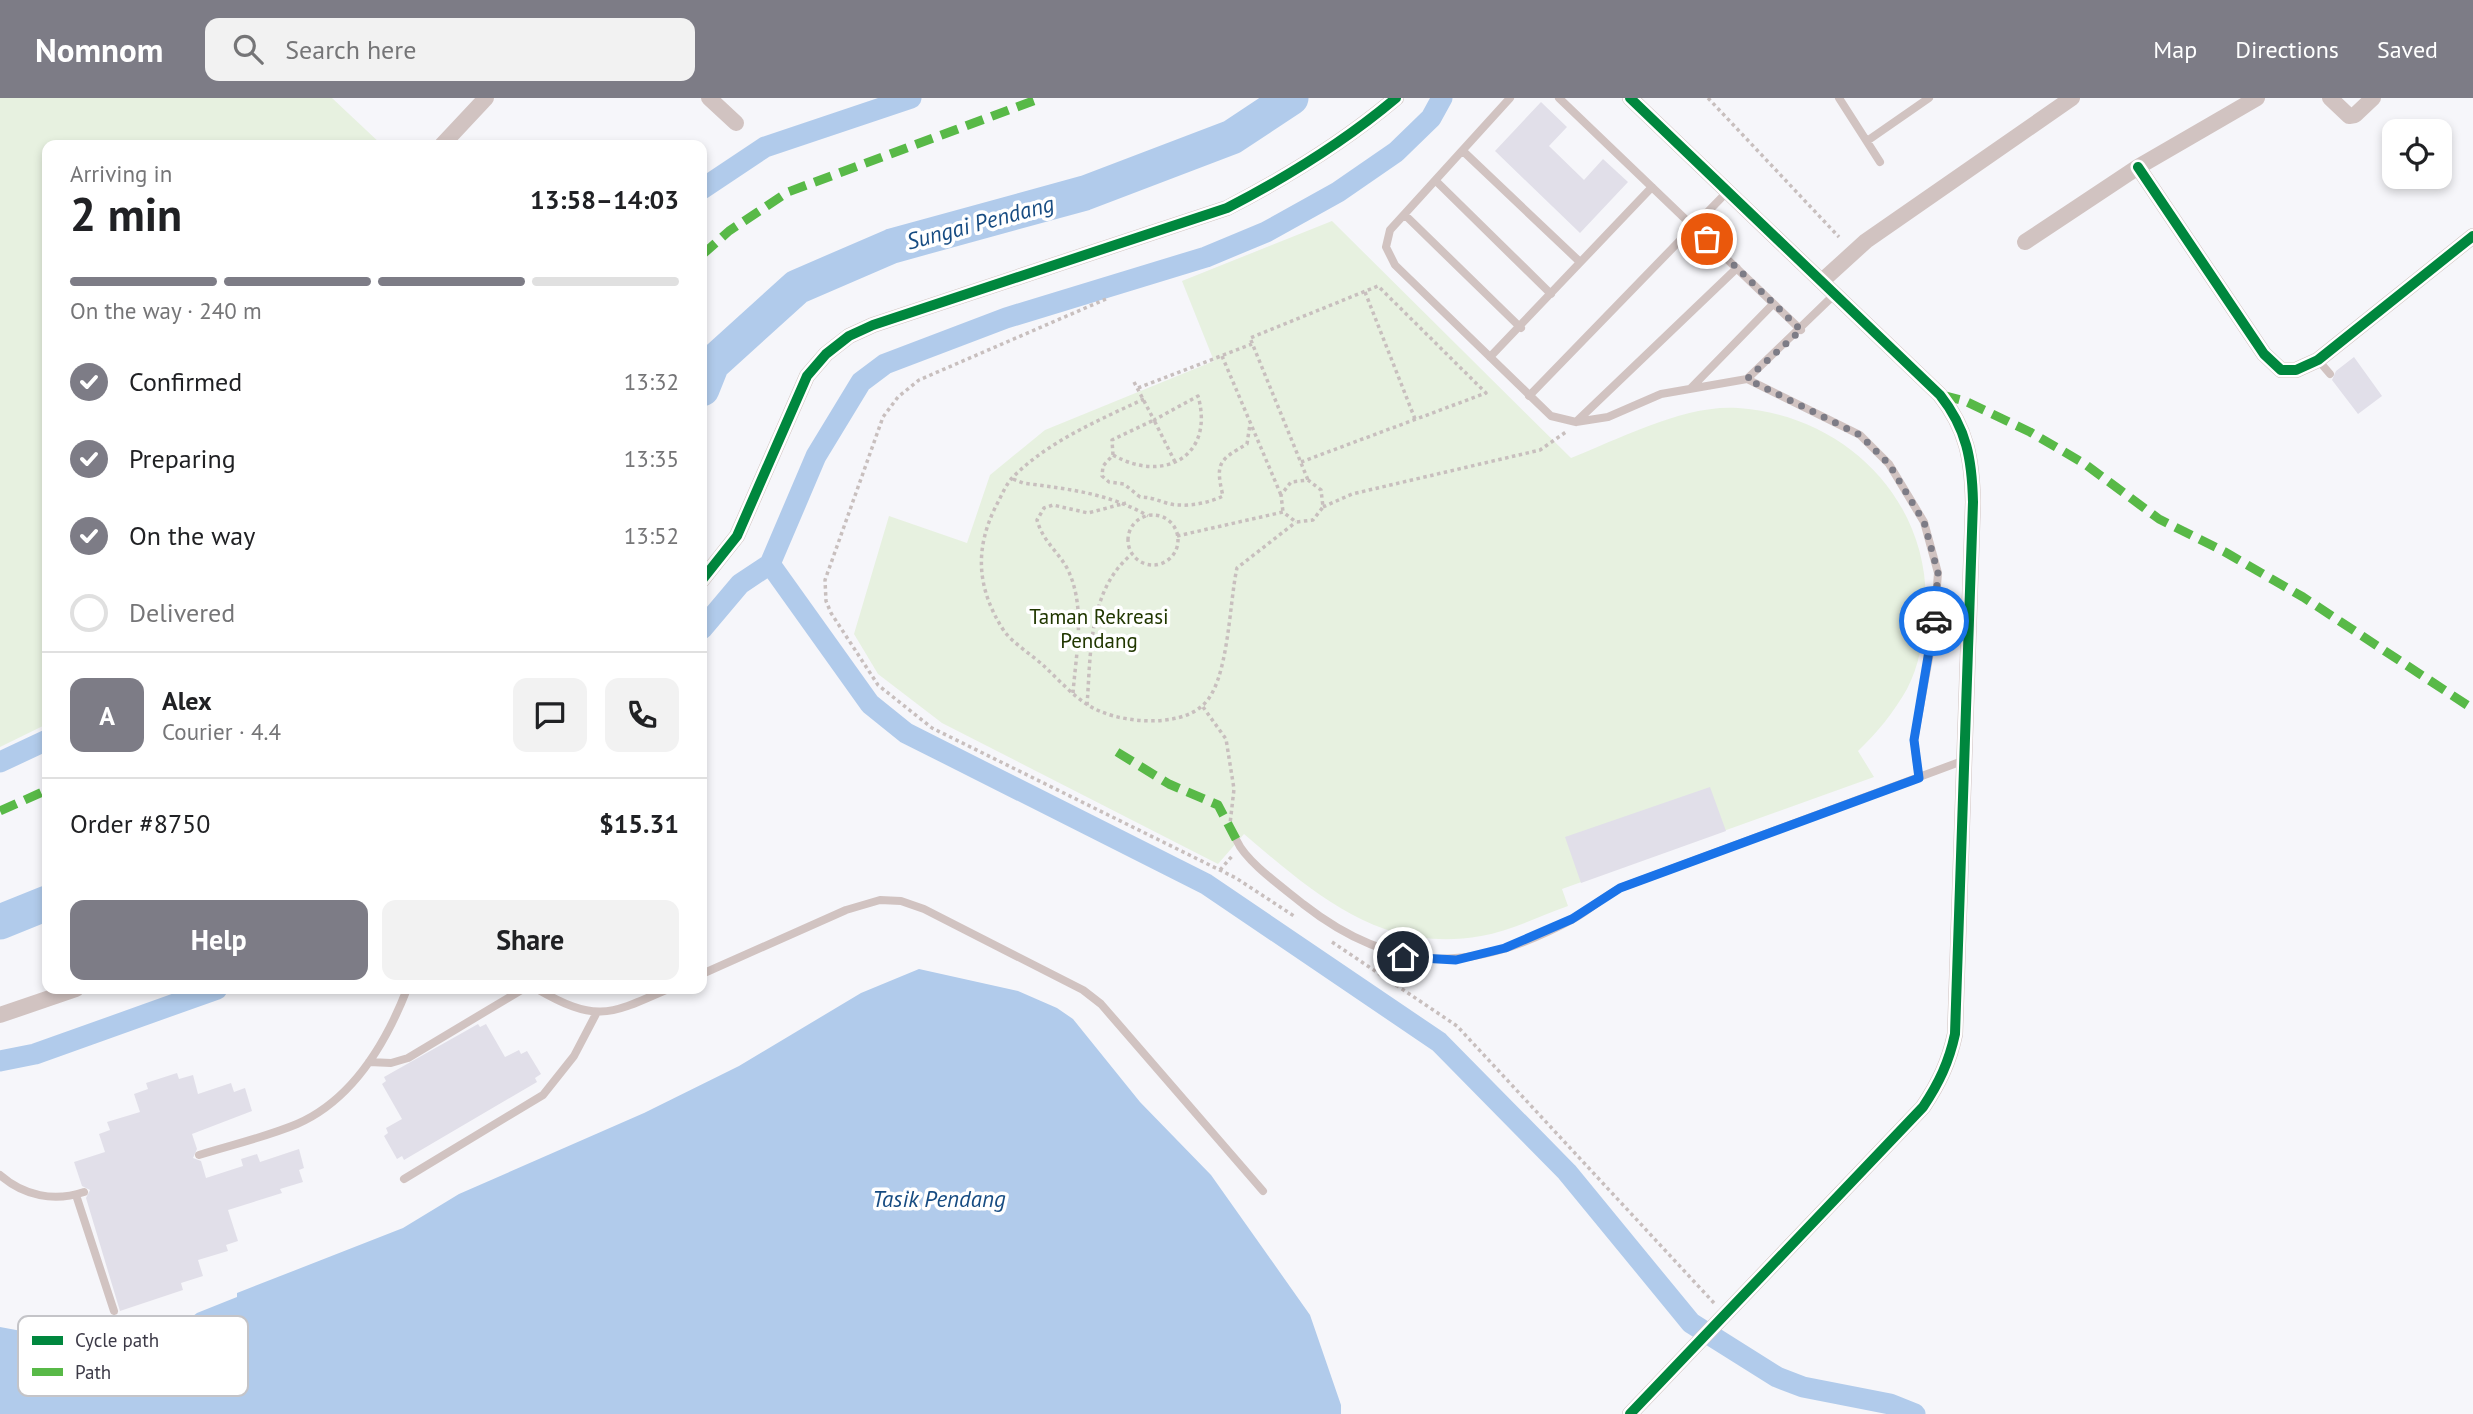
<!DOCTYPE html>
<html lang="en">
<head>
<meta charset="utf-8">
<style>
	body { margin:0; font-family:"PT Sans",sans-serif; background:#f2f2f2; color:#202124; height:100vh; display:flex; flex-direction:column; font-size:26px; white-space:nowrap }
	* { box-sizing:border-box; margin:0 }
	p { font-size:23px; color:#757577 }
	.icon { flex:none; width:38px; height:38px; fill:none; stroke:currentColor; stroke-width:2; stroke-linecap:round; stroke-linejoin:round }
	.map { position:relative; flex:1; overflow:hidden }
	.drawer { position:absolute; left:42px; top:42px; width:665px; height:854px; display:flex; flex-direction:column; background:#fff; border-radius:14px; box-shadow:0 4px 10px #0003 }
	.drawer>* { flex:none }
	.controls { position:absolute; left:2382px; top:21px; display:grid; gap:14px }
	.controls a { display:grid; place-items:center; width:70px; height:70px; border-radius:14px; background:#fff; box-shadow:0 4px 10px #0003; font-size:35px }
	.pin { position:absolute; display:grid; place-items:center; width:60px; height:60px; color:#fff; margin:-30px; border:4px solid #fff; border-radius:50%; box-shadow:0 2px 7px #0007 }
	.courier { position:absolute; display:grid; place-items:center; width:70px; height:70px; margin:-35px; border:5px solid #1a73e8; border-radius:50%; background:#fff; color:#222; box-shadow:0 2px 9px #0007 }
	.overview em { font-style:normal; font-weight:600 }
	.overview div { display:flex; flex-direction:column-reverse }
	.overview { display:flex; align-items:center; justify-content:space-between; height:119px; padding:0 28px }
	h1 { font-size:46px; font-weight:600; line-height:52px }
	.bar { display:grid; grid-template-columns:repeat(4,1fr); gap:10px 7px; align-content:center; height:84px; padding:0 28px }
	.bar i { height:9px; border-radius:5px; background:#e0e0e0 }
	.bar .selected { background:#7d7c86 }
	.bar p { grid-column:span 4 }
	.line { display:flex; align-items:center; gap:18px; padding:0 28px; border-top:2px solid #e0e0e0 }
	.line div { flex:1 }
	.round { display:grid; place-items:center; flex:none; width:74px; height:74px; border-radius:14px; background:#f2f2f2 }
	ol { padding:0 28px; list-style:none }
	li { display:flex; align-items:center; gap:21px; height:77px }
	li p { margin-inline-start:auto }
	li .icon { padding:7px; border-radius:50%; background:#7d7c86; color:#fff; stroke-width:4 }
	li:last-child { color:#757577 }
	li i { width:38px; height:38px; border:4px solid #e0e0e0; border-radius:50% }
	.primary-button { display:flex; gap:14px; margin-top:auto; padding:14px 28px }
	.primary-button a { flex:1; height:80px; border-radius:14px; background:#7d7c86; color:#fff; font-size:28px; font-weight:600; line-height:80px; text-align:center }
	.primary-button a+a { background:#f2f2f2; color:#202124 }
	header { display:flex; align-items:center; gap:42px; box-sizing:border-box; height:98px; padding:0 35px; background:#7d7c86; color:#fff }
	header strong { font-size:33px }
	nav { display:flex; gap:38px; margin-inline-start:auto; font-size:24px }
	.search { width:490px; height:63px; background:#f2f2f2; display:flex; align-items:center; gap:18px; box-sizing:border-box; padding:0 24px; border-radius:14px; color:#757577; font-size:26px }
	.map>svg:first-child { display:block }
</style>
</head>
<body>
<header>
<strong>Nomnom</strong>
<div class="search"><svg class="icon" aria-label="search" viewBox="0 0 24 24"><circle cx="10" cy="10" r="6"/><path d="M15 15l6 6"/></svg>Search here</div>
<nav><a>Map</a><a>Directions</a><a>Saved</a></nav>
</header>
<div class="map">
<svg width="2473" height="1316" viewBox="0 0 2473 1316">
	<rect width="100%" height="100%" fill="#f6f6fa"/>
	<path fill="#e7f1e0" d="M0,0H332L382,47H47V626L0,649Z
		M1332,123L1571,360C1619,341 1685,306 1738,310C1847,317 1935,406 1925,519C1923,543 1919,568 1907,591C1894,614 1877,635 1858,653L1874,679L1562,791L1568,808C1540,818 1510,833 1481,838C1381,856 1315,796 1244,736L1218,766L942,625L878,576L854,536L889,418L967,445L990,377L1045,332L1214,263L1182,183Z"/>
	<path fill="#b1cbeb" d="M919,871L1018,893L1057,910L1073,921L1140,1004L1211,1077L1262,1149L1310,1217L1341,1307V1316H0V1229L70,1242L93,1253L180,1228L197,1215L237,1199V1195L403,1130L459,1096L644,1015L739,968L861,895Z"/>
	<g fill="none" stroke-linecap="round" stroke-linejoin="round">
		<path stroke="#b1cbeb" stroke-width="21" d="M702,91L765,49L911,0
			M770,466L870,606L906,635L1206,786L1439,944L1567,1074L1691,1225L1777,1279L1803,1289L1890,1306L1915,1316
			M702,531L740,486L770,466L816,358L861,284L885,266L1006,220L1206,159L1266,134L1338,94L1396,54L1431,20L1442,0
			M0,664L47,642
			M0,963L35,956L217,891"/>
		<path stroke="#b1cbeb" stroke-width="35" d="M702,291L712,266L797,189L892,148L1085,95L1232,39L1291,0
			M0,824L47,805"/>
	</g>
	<path fill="#e1dfe9" d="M1541,4L1567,29L1549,48L1584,82L1603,61L1628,84L1580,135L1495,53Z
		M2354,259L2382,298L2358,316L2332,282L2336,273Z
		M1710,689L1726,733L1581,785L1565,739Z
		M478,926L480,929L486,926L505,959L519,952L521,956L527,953L541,976L535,980L537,984L404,1062L402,1058L397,1061L384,1038L388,1035L386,1030L402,1021L382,986L386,983L384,979Z
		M177,975L179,981L193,977L198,996L231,985L234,994L245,990L252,1013L192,1036L197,1051L193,1060L201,1063L206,1080L243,1068L241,1061L257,1056L260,1064L299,1051L304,1070L299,1072L303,1084L280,1091L282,1095L228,1112L238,1143L226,1147L228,1153L198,1162L203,1178L181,1185L183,1192L120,1213L86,1100L90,1092L82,1088L74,1064L105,1054L99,1036L110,1032L107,1024L140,1014L134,996L148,991L146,985Z"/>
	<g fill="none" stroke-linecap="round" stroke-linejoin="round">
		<path stroke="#c8bfbe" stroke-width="3.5" stroke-dasharray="3.5 3.5" stroke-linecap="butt" d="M1708,0L1839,139
			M1365,194L1415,321
			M1106,201L919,282L898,299L883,319L825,482L826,503L831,515L878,587L932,630L1236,780L1294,818
			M1222,258L1281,397
			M1134,284L1154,322L1198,298C1215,358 1164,386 1113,357L1103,368L1102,378L1109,384L1124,386L1140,399C1156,399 1165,407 1179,407C1193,408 1211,404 1223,398C1215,365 1219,362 1247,346L1250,326
			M1138,290L1252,246
			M1144,301C1099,322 1047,344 1012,380C1005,388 1001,399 996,408C974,452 977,491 1004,533C1014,546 1032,557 1044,568C1058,581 1072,597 1088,607C1115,625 1178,631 1203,607C1229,584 1229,505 1237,470L1296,424
			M1113,357L1112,342L1154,322L1176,366
			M1301,364L1486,295L1378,188L1250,240L1308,382
			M1013,381L1023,385C1067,391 1109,395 1148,418
			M1323,409L1352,396L1540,352L1566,334
			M1128 442a25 25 0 1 1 50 0a25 25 0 1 1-50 0Z
			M1177,438L1283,414L1296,424L1313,422L1323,409L1321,392L1308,382L1291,384L1281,397L1283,414
			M1073,595C1076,555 1086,510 1068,472C1059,454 1043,444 1037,422L1044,410L1053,407L1088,415L1126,405
			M1087,607C1091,555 1088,492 1132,456
			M1203,609L1226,641L1234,691L1230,726
			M1220,772L1233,757
			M1332,844L1457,928L1714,1205"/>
		<path stroke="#d1c3c1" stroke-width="8" d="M1510,0L1390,132L1386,149L1395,167L1551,318L1576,324L1608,319L1661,296L1747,281L1835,196
			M1559,0L1801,232
			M1839,0L1880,64
			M1867,43L1929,0
			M1464,54L1580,164
			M1437,84L1551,196
			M1405,117L1521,230
			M1490,259L1652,89
			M2318,262L2330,276
			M1747,281L1860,337L1889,366L1924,424L1938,475L1933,538L1914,642L1919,680
			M1691,290L1773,206
			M1529,298L1727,94
			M1576,324L1737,170
			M1237,743C1246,764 1285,791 1303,806C1395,878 1475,875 1575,820C1591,811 1604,798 1620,790L1965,662
			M702,876L846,812L880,802L901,803L924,811L1083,892L1101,906L1263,1093
			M537,891C596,925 609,917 668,891
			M369,964L391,965L408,960L523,891
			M199,1057C231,1047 266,1039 297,1026C352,1002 386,945 407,891
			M0,1077C24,1098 54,1104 84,1094
			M404,1081L543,997L574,958L596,916
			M76,1097L114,1213"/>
		<path stroke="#d1c3c1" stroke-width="16" d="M709,0L736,25
			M2330,0L2349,18L2355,17L2373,0
			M442,47L486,0
			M2138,69L2264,256L2281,272H2296L2318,262L2473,138
			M2025,144L2138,69L2257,0
			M1822,183L1866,143L2072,0
			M702,482L737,438L807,278L826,256L849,238L873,227L1227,110C1287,79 1344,44 1396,0
			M0,917L76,891
			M1630,1316L1923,1009C1939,985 1949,964 1955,936L1973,404C1972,362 1967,331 1940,297L1630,0"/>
		<path stroke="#58b947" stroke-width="9" stroke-dasharray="18 9" stroke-linecap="butt" d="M702,157L729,133L788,94L1041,0
			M1942,297L1965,303L2030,334L2085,366L2159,421L2225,454L2303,499L2473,611
			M1117,654L1169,686L1218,707L1237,743
			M0,713L47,692"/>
		<g stroke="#fff" stroke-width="15">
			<path id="cycleway" d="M2138,69L2264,256L2281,272H2296L2318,262L2473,138
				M702,482L737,438L807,278L826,256L849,238L873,227L1227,110C1287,79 1344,44 1396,0
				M1630,1316L1923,1009C1939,985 1949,964 1955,936L1973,404C1972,362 1967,331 1940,297L1630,0"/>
		</g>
		<use href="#cycleway" stroke="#00873e" stroke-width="10"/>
	</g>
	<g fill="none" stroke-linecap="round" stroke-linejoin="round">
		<path stroke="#7d7c86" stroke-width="7" stroke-dasharray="0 12.6" d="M1707,141L1801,232L1747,281L1860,337L1889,366L1924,424L1938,475L1934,523"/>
		<path stroke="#1a73e8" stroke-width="9" d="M1403,859L1456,862L1505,850L1572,821L1620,790L1919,680L1914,642L1934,523"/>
	</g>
	<g text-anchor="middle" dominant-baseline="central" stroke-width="7" stroke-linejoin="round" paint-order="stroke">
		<g font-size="21" fill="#213700" stroke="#fff">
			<text x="1099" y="518">Taman Rekreasi<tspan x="1099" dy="24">Pendang</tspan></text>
		</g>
		<g font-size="23" font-style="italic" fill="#174c82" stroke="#fff">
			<text transform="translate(980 124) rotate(-15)">Sungai Pendang</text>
			<text x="939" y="1100">Tasik Pendang</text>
		</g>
	</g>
	<rect x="18" y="1218" width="230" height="80" rx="10" fill="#fff" stroke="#c4c4c8" stroke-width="2"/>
	<rect x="32" y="1238" width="31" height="9" fill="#00873e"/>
	<rect x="32" y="1270" width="31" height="8" fill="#58b947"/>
	<g font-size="19" fill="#3c3a47">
		<text x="75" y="1249">Cycle path</text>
		<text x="75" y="1281">Path</text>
	</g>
</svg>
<div class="controls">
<a><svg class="icon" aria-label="locate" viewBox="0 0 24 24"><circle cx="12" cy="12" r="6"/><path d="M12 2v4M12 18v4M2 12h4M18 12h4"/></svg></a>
</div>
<div class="pin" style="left:1707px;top:141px;background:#ea580c"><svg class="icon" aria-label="bag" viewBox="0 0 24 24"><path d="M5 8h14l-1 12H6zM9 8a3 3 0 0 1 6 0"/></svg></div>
<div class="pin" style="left:1403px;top:859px;background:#1f2937"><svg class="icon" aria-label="home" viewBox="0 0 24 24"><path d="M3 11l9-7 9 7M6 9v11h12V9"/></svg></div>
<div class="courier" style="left:1934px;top:523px"><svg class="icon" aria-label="car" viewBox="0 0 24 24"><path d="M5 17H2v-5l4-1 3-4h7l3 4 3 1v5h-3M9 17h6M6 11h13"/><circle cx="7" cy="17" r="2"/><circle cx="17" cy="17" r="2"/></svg></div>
<section class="drawer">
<div class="overview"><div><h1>2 min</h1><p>Arriving in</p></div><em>13:58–14:03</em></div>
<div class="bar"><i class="selected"></i><i class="selected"></i><i class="selected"></i><i></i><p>On the way · 240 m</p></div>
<ol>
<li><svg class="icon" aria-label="check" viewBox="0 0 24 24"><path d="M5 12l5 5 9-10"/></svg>Confirmed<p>13:32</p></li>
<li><svg class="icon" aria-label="check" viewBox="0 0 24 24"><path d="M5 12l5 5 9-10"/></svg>Preparing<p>13:35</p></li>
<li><svg class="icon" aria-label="check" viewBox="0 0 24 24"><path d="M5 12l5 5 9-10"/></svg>On the way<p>13:52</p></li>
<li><i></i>Delivered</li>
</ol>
<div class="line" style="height:126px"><b class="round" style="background:#7d7c86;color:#fff">A</b><div><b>Alex</b><p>Courier · 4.4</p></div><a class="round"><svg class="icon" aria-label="chat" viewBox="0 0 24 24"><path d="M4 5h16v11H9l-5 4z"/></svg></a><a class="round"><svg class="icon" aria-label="phone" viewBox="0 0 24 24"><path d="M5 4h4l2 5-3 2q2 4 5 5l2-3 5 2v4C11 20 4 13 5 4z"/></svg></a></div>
<div class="line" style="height:91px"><div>Order #8750</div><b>$15.31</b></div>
<div class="primary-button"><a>Help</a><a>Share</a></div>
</section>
</div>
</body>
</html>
